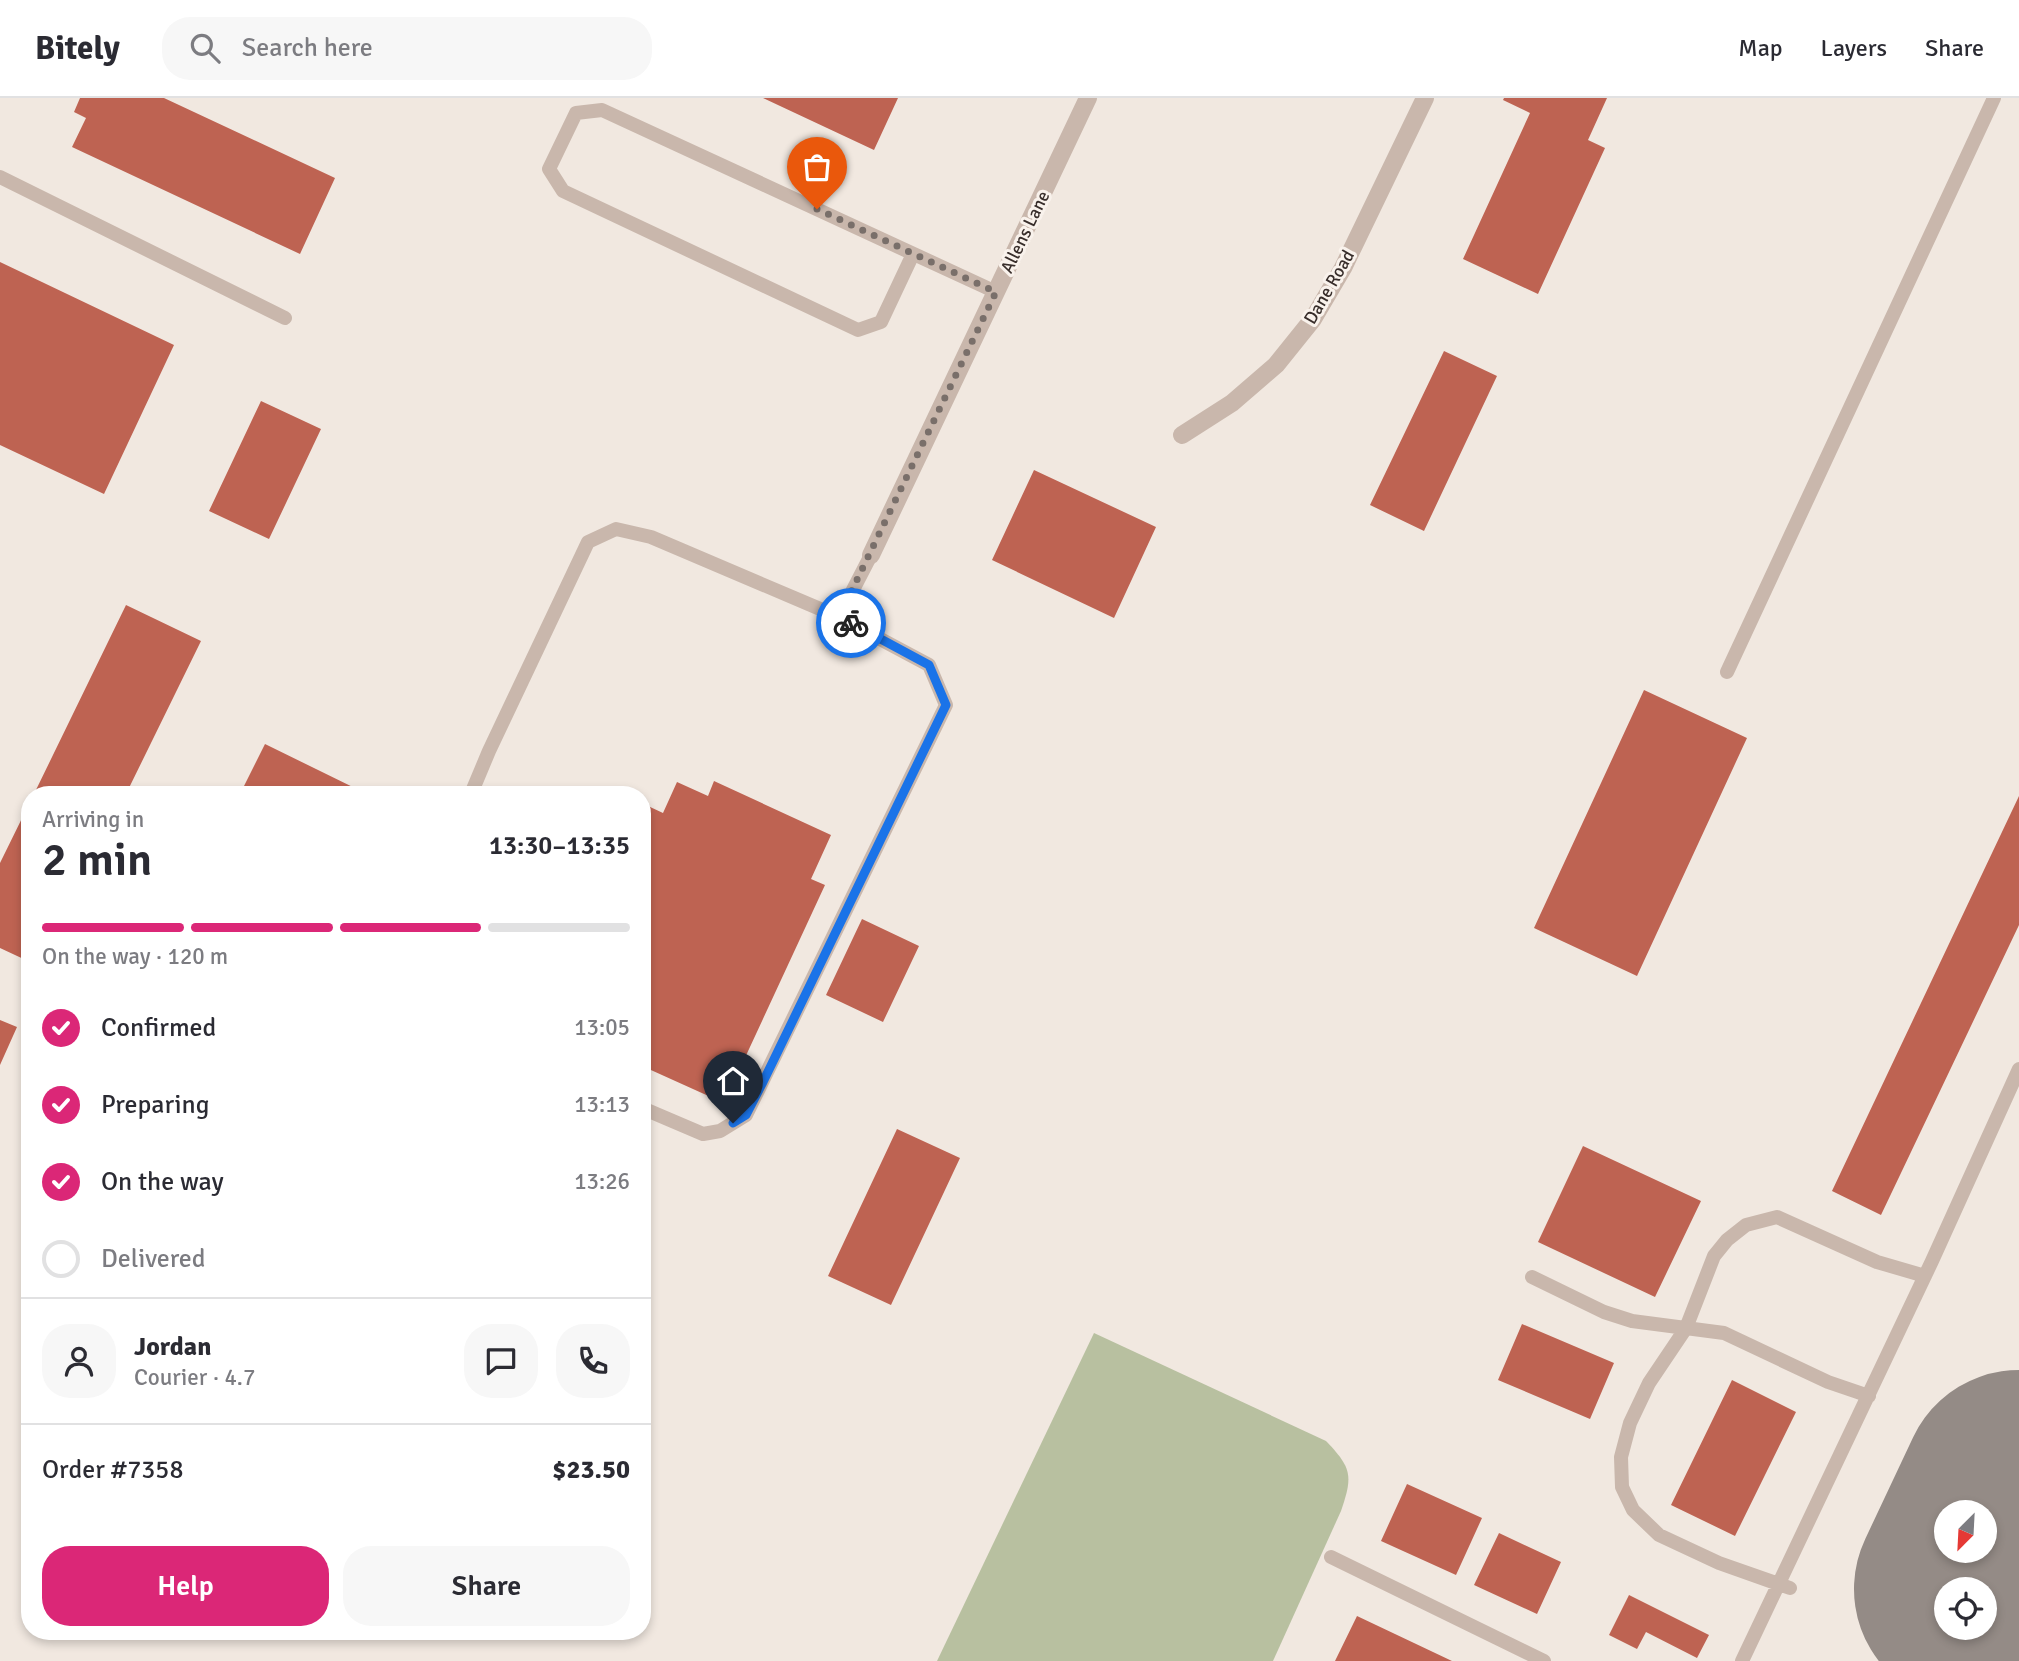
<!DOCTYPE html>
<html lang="en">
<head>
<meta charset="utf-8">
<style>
	body { margin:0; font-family:Signika,sans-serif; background:#f7f7f7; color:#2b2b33; height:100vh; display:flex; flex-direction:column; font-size:26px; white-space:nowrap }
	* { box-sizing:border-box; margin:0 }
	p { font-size:23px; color:#7c7c81 }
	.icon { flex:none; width:38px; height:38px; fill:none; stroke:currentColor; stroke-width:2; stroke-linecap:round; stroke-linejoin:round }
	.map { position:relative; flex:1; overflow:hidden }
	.panel { position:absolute; left:21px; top:688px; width:630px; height:854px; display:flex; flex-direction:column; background:#fff; border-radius:28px; box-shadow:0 4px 10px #0003 }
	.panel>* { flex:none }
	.needle { width:46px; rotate:204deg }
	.buttons { position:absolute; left:1934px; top:1402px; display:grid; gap:14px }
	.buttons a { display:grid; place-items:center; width:63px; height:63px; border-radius:50%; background:#fff; box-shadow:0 4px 10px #0003; font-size:35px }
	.pin { position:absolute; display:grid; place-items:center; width:60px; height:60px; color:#fff; margin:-72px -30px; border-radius:50% 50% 50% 0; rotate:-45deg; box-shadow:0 0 7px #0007 }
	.pin .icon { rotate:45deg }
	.courier { position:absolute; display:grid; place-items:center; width:70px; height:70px; margin:-35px; border:5px solid #1a73e8; border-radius:50%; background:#fff; color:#222; box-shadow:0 2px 9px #0007 }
	.summary em { font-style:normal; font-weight:600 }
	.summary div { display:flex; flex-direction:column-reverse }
	.summary { display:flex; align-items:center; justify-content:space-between; height:119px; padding:0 21px }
	h1 { font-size:46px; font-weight:600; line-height:52px }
	.bar { display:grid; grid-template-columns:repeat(4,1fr); gap:10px 7px; align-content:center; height:84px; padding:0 21px }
	.bar i { height:9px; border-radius:5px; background:#e1e1e2 }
	.bar .on { background:#db2777 }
	.bar p { grid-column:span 4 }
	.line { display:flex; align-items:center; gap:18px; padding:0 21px; border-top:2px solid #e1e1e2 }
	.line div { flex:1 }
	.round { display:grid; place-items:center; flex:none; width:74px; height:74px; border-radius:28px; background:#f7f7f7 }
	ol { padding:0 21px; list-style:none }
	li { display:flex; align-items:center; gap:21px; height:77px }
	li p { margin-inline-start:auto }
	li .icon { padding:7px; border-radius:50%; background:#db2777; color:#fff; stroke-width:4 }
	li:last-child { color:#7c7c81 }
	li i { width:38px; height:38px; border:4px solid #e1e1e2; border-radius:50% }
	.action { display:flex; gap:14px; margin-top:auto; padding:14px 21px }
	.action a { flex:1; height:80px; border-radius:28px; background:#db2777; color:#fff; font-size:28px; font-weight:600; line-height:80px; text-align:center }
	.action a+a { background:#f7f7f7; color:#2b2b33 }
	header { display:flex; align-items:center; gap:42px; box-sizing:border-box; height:98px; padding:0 35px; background:#fff; border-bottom:2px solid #e1e1e2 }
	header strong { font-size:33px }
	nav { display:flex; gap:38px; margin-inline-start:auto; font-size:24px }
	.search { width:490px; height:63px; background:#f7f7f7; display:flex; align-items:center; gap:18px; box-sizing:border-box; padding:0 24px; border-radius:28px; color:#7c7c81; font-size:26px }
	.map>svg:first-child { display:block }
</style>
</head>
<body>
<header>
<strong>Bitely</strong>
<div class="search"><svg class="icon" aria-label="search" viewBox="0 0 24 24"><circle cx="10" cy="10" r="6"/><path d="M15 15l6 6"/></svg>Search here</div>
<nav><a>Map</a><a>Layers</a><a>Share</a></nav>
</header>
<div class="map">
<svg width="2019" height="1563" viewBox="0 0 2019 1563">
	<rect width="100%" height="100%" fill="#f1e8e0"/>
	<path fill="#b8c0a0" d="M1094,1235L1326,1343C1352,1370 1353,1378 1341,1413L1273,1563H937Z"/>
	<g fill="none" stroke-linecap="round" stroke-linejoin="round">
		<path stroke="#948b86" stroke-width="234" d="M1971,1491L2019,1389"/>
	</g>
	<path fill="#be6352" d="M80,0H164L335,80L300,156L72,49L86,20L74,14Z
		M763,0H898L874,52Z
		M1504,0H1607L1588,42L1605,50L1538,196L1463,161L1530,15L1503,2Z
		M0,164L174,247L104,396L0,347Z
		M1444,253L1497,278L1424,433L1370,407Z
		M261,303L321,331L269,441L209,413Z
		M1034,372L1156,429L1114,520L992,462Z
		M126,507L201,543L126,696H34Z
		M1644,592L1747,640L1637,878L1534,830Z
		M265,646L367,696H240Z
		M714,683L831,737L811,781L825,787L724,1005L642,968V721L648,708L663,715L677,684L708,698Z
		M2019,698V827L1881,1117L1832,1093Z
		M30,704V864L0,850V765Z
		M862,821L919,848L883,924L826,897Z
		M0,922L17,929L0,967Z
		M897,1031L960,1060L891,1207L828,1178Z
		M1583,1048L1701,1103L1655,1199L1538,1144Z
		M1522,1226L1614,1265L1590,1321L1498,1282Z
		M1732,1282L1796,1314L1735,1438L1671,1407Z
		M1407,1386L1482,1420L1456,1477L1381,1443Z
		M1499,1435L1561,1464L1537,1516L1474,1487Z
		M1629,1497L1709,1537L1697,1560L1646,1534L1637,1551L1609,1537Z
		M1357,1518L1452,1563H1335Z"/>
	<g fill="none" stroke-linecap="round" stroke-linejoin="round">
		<path stroke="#c9b7ac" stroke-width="14" d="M0,79L285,220
			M913,156L881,224L858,232L563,93L549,71L576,15L602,12L996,194
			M839,519L871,457
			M1727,574L1994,0
			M471,696L489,653L588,444L616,431L651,439L839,519L929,567L946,607L746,1017L720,1033L703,1036L642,1010
			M1532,1179L1604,1214L1632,1223L1724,1235L1828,1284L1869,1298
			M1331,1459L1544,1563
			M1790,1490L1719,1465L1659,1437L1633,1412L1622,1389L1621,1359L1630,1325L1649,1285L1686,1230L1714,1158L1727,1142L1746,1127L1777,1119L1877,1164L1925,1178
			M1742,1563L1932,1163L2019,971"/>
		<path stroke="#c9b7ac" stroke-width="18" d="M1182,337L1232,305L1276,267L1313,221L1343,170L1425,0
			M871,457L1088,0"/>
	</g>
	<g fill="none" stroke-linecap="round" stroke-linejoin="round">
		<path stroke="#796f6a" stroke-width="7" stroke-dasharray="0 12.6" d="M817,111L996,194L839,519L851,525"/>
		<path stroke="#1a73e8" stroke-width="9" d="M733,1025L746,1017L762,986L946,607L929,567L851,525"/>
	</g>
	<g text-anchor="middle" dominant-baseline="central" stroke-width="6" stroke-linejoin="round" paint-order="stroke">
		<g font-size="18" fill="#382e2b" stroke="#f9f2ec">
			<text transform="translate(1025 134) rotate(-64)">Allens Lane</text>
			<text transform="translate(1329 189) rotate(-60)">Dane Road</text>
		</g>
	</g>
</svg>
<div class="buttons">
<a><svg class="needle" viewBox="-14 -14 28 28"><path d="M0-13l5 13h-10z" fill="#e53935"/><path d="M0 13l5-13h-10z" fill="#7c7c81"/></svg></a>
<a><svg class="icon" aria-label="locate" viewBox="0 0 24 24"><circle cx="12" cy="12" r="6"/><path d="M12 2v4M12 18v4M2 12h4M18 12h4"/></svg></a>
</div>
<div class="pin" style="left:817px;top:111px;background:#ea580c"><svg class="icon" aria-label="bag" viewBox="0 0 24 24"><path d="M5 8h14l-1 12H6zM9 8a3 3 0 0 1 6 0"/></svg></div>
<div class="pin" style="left:733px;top:1025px;background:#1f2937"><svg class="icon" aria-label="home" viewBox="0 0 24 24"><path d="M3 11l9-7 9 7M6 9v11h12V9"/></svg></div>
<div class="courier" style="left:851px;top:525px"><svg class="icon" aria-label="bike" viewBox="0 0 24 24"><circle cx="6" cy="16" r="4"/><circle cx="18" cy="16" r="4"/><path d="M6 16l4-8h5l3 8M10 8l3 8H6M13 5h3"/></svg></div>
<section class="panel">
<div class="summary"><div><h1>2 min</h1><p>Arriving in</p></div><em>13:30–13:35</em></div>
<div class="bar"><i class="on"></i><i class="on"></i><i class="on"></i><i></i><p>On the way · 120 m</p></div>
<ol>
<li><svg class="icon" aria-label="check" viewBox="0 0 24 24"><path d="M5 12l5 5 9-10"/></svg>Confirmed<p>13:05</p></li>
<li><svg class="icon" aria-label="check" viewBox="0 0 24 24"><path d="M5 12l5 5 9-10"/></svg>Preparing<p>13:13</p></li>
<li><svg class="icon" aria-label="check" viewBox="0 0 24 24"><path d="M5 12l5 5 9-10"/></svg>On the way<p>13:26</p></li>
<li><i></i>Delivered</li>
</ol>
<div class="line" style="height:126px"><a class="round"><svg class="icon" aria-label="person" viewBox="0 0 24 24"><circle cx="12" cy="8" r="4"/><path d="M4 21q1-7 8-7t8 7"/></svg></a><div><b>Jordan</b><p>Courier · 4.7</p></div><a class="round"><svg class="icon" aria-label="chat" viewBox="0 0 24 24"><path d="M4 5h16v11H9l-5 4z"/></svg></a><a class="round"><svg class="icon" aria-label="phone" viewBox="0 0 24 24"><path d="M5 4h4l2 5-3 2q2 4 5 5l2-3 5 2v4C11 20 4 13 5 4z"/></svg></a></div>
<div class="line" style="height:91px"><div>Order #7358</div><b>$23.50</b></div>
<div class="action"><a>Help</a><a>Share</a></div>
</section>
</div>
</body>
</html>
